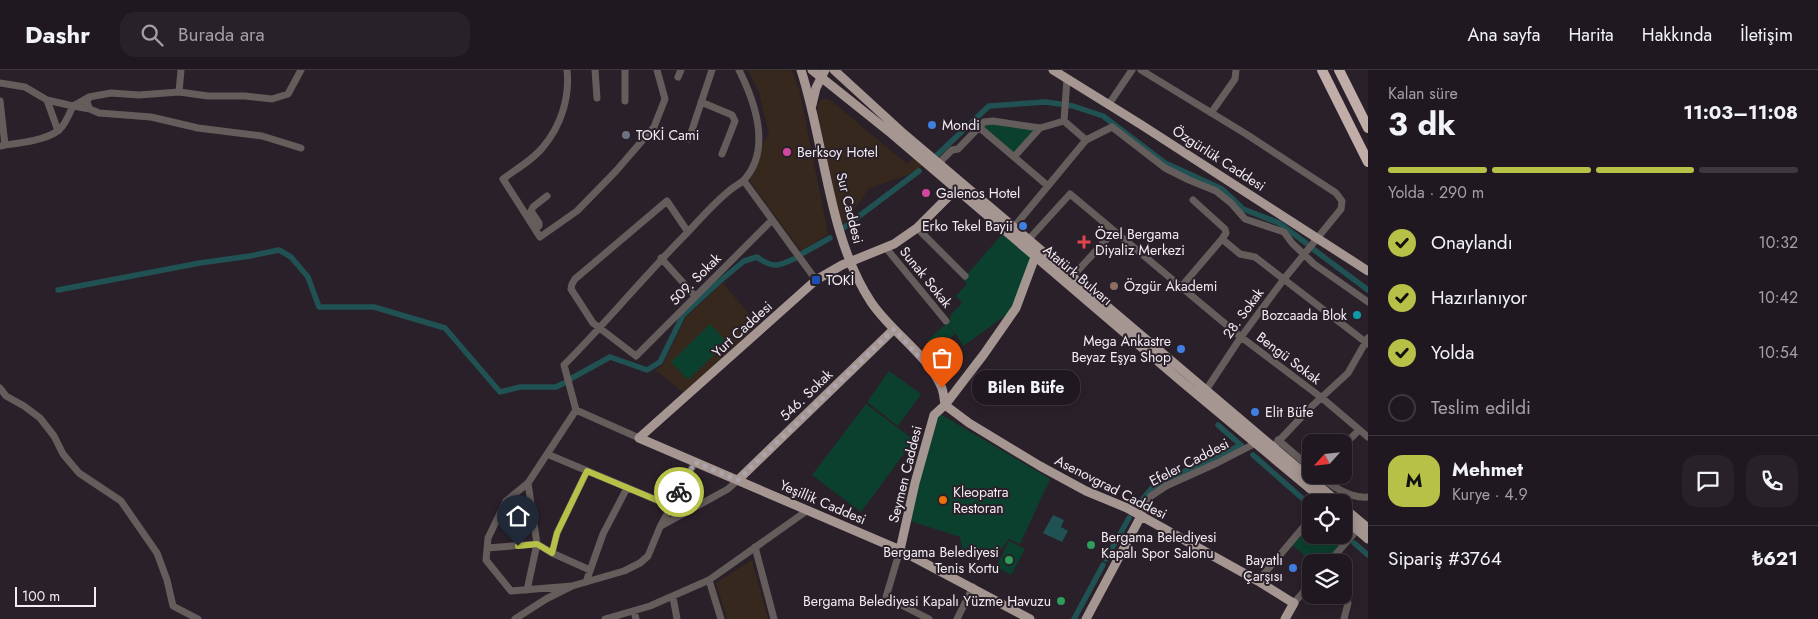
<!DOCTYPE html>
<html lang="tr">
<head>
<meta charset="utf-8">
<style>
	body { margin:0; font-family:Jost,sans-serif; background:#282129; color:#f1f3f6; height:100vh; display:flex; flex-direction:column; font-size:19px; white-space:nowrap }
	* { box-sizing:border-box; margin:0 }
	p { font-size:16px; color:#a2a0a5 }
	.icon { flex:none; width:28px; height:28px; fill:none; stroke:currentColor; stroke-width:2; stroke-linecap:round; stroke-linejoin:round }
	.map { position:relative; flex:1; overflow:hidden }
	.sheet { display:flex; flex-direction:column; background:#201820; width:450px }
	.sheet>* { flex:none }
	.needle { width:32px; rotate:243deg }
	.fabs { position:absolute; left:1302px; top:364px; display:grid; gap:10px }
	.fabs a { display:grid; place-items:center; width:50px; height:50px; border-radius:10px; background:#201820; box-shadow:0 2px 12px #0003,0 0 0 1px #3d373e; font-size:25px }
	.scale { position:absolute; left:15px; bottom:12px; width:81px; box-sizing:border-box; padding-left:5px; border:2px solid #f3ecf3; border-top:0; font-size:14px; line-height:18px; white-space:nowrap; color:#f3ecf3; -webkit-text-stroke:4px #2a202a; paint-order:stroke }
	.pin { position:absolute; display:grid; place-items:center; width:42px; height:42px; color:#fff; margin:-51px -21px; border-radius:50% 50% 50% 0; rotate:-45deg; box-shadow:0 0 5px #0007 }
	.pin .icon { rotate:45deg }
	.courier { position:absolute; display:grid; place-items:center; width:50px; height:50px; margin:-25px; border:4px solid #b7c147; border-radius:50%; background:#fff; color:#222; box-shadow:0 1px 6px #0007 }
	.bubble { position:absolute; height:35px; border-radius:15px; background:#201820; box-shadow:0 2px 12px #0003,0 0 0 1px #3d373e; font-size:16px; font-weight:700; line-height:35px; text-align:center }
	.summary em { font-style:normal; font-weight:700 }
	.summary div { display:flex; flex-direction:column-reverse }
	.summary { display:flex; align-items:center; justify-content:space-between; height:85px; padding:0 20px }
	h1 { font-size:32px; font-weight:700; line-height:38px }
	.bar { display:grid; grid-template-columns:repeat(4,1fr); gap:8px 5px; align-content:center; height:60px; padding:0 20px }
	.bar i { height:6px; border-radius:4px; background:#3d373e }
	.bar .on { background:#b7c147 }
	.bar p { grid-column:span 4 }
	.line { display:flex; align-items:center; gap:12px; padding:0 20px; border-top:1px solid #3d373e }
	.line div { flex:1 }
	.round { display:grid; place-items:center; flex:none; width:52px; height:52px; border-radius:15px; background:#282129 }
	ol { padding:0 20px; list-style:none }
	li { display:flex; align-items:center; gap:15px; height:55px }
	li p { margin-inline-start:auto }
	li .icon { padding:5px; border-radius:50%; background:#b7c147; color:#111; stroke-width:4 }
	li:last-child { color:#a2a0a5 }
	li i { width:28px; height:28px; border:2px solid #3d373e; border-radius:50% }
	header { display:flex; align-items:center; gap:30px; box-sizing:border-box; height:70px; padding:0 25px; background:#201820; border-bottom:1px solid #3d373e }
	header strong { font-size:24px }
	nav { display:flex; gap:28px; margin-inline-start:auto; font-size:18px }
	.search { width:350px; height:45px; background:#282129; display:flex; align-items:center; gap:12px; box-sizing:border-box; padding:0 18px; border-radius:15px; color:#a2a0a5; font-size:19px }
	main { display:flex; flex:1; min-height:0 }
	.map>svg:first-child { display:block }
</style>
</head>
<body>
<header>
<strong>Dashr</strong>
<div class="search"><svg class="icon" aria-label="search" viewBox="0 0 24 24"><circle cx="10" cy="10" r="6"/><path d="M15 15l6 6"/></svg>Burada ara</div>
<nav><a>Ana sayfa</a><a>Harita</a><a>Hakkında</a><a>İletişim</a></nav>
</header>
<main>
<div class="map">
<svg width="1368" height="549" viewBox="0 0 1368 549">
	<rect width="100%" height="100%" fill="#2a202a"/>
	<path fill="#37281d" d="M748,0H791L799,18L828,164L801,181L749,110L754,103L764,72L769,65L759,22Z
		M822,29H829L907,94L913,88L922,95L916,102L868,119L858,135L841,156L817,40L818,34Z
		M723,213L758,255L684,323L655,300L663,295L686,247Z
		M752,490L768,549H727L716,513Z"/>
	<path fill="#0c402e" d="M984,52L1040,58L1014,87L980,58Z
		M1005,161L1035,187L1016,238L963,276L956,264L946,253L951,248L950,246L962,233L956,226L967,214L963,209Z
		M710,254L727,272L688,310L671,292Z
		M946,254L955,264L936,281L927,271Z
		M889,301L921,324L898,356L867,332Z
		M866,334L914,370L861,442L812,405Z
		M942,345L1050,409L1020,474L1009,469L1002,478L979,486L963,483L960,467L910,451L918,412L938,346Z
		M1311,448V465H1339L1347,472L1329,492H1312L1290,473Z
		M1009,471L1025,479L1011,505L996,497Z"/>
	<path fill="#205253" d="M1053,445L1064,450L1061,457L1068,461L1062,472L1043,463Z"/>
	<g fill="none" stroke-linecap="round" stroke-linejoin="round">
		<path stroke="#205253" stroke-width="5.5" d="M937,85L989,36L1046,32L1073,36L1103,46L1165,93L1222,119L1243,139L1279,153L1306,173
			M842,159L919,101
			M1313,179L1368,220
			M803,183L830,168
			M58,220L200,193L250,186L279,180L291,187L308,207L319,237H374L445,258L500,322L520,317H556L564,313
			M572,308L610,287L647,300L660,292L683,245L720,211L744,191L757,187C773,199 778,196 796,188
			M1218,355L1243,377
			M1253,385L1311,436
			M1142,430L1152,418L1162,412L1241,375
			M1344,464L1345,465
			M1354,473L1368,485
			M1106,489L1129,448
			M1074,549L1103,495"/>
		<path stroke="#655d5b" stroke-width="7" d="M567,0C570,27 561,56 543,77C533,90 516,99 503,109L540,167L577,141L616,101L654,57L665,29L657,0
			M595,0L597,28
			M625,0V31
			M739,0C755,32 772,79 744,110C740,114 733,117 729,121C714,133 701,148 688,162L667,131L575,209L572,214L571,219L593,253L636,286L772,150
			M1141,0L1246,64L1336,123L1342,131L1341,139L1284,209L1241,267L1206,320
			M678,7L681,0
			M0,13L25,17L47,30L73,36L89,27L111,23L139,25L179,22L208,26H245L272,29L288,24L301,0
			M179,22L181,0
			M47,30L58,61
			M0,31L5,75L0,76
			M701,32L732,45L735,51L722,84
			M1109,34L1132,0
			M90,39L99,43L151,47L198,58L262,66L301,78
			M1211,43L1235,9L1236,0
			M980,58L1048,116
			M689,69L712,0
			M1086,70L1112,57L1165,98L1189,110L1216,121L1231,133L1245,149L1284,162L1292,173L1314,194L1368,232
			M5,75C20,73 47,70 59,60C66,54 69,44 73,36L90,39L87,33L89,27
			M1014,87L1040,58
			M939,93L952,80L958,79L984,52L993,51L1040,58L1064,51L1067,9
			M744,111L816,210
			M1193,130L1225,159L1226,163L1222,169
			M1014,157L1086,70L1064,51
			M917,158L965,206
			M535,159L539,156V153L531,141L533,137L547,126
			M1029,169L1070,124L1241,267L1322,328L1368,367
			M886,178L946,251
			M661,188L695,226
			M1072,207L1114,161
			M1181,217L1222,169L1240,184L1255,187L1368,274
			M0,318L6,326L24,336L40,348L54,366L63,384L79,403L121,431L157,483L167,510L173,536L198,549
			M576,340L639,368
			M1278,370L1311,398
			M1344,375L1359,360
			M1273,377L1310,338L1348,303L1368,268
			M547,384L671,436
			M1319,405C1333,417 1350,429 1368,427
			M1141,446L1151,426L1166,416L1217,393L1256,373
			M661,456L728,419L738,410
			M755,477L774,549
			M487,478L537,474L552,483L590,500
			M900,480L886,527L929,549
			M552,483L557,463L587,401
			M1329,492L1357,460
			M709,510L721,549
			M1258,511L1311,448
			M586,512L603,464L627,418
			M572,516L511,521L486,490L488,468L506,431L528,413L576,340L564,295C607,252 645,205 688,162
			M527,520L537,474L528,413
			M1341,525L1348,533L1344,549
			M673,527L677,549
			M1294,533L1311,513
			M634,541L636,549
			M515,549L546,529L572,516L624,501L640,493L648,486L660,457L695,392
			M605,549L650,536L709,510L808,440
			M957,549L973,517"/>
		<path stroke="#a69692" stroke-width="9" d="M801,0C825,74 828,167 871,232C891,262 926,283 941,316C944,322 944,329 945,335
			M812,0L892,64L1181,311L1326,432
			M834,0L904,64L1338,432
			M1053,0L1140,54L1368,201
			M812,35L816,18L825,0
			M956,119L917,158L894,174L842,195L816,210L639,368L900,480L1030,549
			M945,335L969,353L1040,396L1086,421L1127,438L1258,511L1290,531L1294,533L1285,549
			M738,410L894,259
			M1344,438L1368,458
			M1344,448L1368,469
			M900,480L915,413L934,345L945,335L984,284L1016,238L1035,187
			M1086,549L1141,446"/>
		<path stroke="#c0ada8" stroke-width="10" d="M1322,0L1368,92
			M1339,0L1368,58"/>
	</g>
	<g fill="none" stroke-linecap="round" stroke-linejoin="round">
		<path stroke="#ada5ad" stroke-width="5" stroke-dasharray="0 9" d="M679,422L695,392L738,410L894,259L934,303L942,318"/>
		<path stroke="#b7c147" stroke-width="6" d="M518,476L537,474L552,483L557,463L587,401L671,436L679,422"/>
	</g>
	<g fill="#3f7fe0" stroke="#2a202a" stroke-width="2">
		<circle cx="932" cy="55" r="5"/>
		<circle cx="1023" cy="156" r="5"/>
		<circle cx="1181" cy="279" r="5"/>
		<circle cx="1255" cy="342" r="5"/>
		<circle cx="1293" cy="498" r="5"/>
	</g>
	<circle fill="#6b7280" stroke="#2a202a" stroke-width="2" cx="626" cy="65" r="5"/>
	<g fill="#d1479c" stroke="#2a202a" stroke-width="2">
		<circle cx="787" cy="82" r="5"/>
		<circle cx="926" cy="123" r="5"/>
	</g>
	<path fill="#e0444e" stroke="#2a202a" stroke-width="2" d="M1081.5 164.5h5v5h5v5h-5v5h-5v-5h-5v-5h5z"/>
	<rect fill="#1a4fb4" stroke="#2a202a" stroke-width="2" x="811" y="205" width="10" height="10" rx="2.5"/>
	<circle fill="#8d6e63" stroke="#2a202a" stroke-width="2" cx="1114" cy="216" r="5"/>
	<circle fill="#0f9aa8" stroke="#2a202a" stroke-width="2" cx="1357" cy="245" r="5"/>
	<circle fill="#e8710a" stroke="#2a202a" stroke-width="2" cx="943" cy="430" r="5"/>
	<g fill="#2e9e5b" stroke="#2a202a" stroke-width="2">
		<circle cx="1091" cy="475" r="5"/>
		<circle cx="1009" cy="490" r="5"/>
		<circle cx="1061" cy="531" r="5"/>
	</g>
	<g text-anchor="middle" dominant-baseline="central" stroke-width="4" stroke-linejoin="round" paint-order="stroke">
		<g font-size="14" fill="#f3ecf3" stroke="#2a202a" text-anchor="start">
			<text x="942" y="55">Mondi</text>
			<text x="636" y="65">TOKİ Cami</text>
			<text x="797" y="82">Berksoy Hotel</text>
			<text x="936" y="123">Galenos Hotel</text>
			<text x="1013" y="156" text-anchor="end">Erko Tekel Bayii</text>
			<text x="1095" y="164">Özel Bergama<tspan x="1095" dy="16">Diyaliz Merkezi</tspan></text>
			<text x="826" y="210">TOKİ</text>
			<text x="1124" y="216">Özgür Akademi</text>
			<text x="1347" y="245" text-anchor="end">Bozcaada Blok</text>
			<text x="1171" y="271" text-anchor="end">Mega Ankastre<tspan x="1171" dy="16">Beyaz Eşya Shop</tspan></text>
			<text x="1265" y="342">Elit Büfe</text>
			<text x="953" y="422">Kleopatra<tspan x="953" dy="16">Restoran</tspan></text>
			<text x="1101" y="467">Bergama Belediyesi<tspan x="1101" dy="16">Kapalı Spor Salonu</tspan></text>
			<text x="999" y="482" text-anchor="end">Bergama Belediyesi<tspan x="999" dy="16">Tenis Kortu</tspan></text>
			<text x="1283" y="490" text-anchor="end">Bayatlı<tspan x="1283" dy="16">Çarşısı</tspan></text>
			<text x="1051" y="531" text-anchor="end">Bergama Belediyesi Kapalı Yüzme Havuzu</text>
		</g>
		<g font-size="14" fill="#f3ecf3" stroke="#2a202a">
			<text transform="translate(1219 88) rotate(33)">Özgürlük Caddesi</text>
			<text transform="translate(850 138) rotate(76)">Sur Caddesi</text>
			<text transform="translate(1078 205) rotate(40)">Atatürk Bulvarı</text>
			<text transform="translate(926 207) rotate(51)">Sunak Sokak</text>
			<text transform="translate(695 209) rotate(-45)">509. Sokak</text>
			<text transform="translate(1243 243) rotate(-54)">28. Sokak</text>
			<text transform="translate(742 259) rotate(-42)">Yurt Caddesi</text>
			<text transform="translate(1289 288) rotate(37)">Bengü Sokak</text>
			<text transform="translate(806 325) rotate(-44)">546. Sokak</text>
			<text transform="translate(1189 392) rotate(-27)">Efeler Caddesi</text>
			<text transform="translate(905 404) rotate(-76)">Seymen Caddesi</text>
			<text transform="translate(1111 417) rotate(27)">Asenovgrad Caddesi</text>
			<text transform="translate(823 432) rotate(23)">Yeşillik Caddesi</text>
		</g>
	</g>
</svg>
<div class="fabs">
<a><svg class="needle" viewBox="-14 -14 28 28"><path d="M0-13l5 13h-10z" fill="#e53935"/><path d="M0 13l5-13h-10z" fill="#a2a0a5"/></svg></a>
<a><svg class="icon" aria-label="locate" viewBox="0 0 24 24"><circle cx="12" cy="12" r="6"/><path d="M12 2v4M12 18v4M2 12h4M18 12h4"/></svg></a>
<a><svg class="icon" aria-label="layers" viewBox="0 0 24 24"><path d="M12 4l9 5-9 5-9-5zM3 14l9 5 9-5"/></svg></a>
</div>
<div class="scale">100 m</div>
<div class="pin" style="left:942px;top:318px;background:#ea580c"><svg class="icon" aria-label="bag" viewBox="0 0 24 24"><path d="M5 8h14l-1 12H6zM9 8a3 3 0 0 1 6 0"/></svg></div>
<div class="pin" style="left:518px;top:476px;background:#1f2937"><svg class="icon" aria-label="home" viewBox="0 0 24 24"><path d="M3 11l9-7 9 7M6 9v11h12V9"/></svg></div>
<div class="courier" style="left:679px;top:422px"><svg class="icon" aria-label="bike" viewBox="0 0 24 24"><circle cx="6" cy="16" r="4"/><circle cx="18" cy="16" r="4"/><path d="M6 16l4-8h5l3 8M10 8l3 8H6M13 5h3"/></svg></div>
<div class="bubble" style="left:972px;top:300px;width:108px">Bilen Büfe</div>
</div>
<section class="sheet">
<div class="summary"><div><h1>3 dk</h1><p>Kalan süre</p></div><em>11:03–11:08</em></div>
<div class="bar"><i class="on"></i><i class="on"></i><i class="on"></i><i></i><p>Yolda · 290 m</p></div>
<ol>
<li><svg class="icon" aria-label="check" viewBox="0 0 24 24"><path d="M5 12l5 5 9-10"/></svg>Onaylandı<p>10:32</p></li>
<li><svg class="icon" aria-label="check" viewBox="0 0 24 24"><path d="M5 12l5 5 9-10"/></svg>Hazırlanıyor<p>10:42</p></li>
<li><svg class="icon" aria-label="check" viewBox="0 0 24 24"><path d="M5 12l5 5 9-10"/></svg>Yolda<p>10:54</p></li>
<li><i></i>Teslim edildi</li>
</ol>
<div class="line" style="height:90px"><b class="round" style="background:#b7c147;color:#111">M</b><div><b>Mehmet</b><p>Kurye · 4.9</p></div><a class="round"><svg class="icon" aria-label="chat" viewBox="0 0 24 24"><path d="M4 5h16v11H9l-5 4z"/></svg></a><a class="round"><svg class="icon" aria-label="phone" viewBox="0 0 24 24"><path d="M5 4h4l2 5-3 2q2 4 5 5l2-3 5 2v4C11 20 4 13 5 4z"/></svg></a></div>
<div class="line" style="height:65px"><div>Sipariş #3764</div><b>₺621</b></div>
</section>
</main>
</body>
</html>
